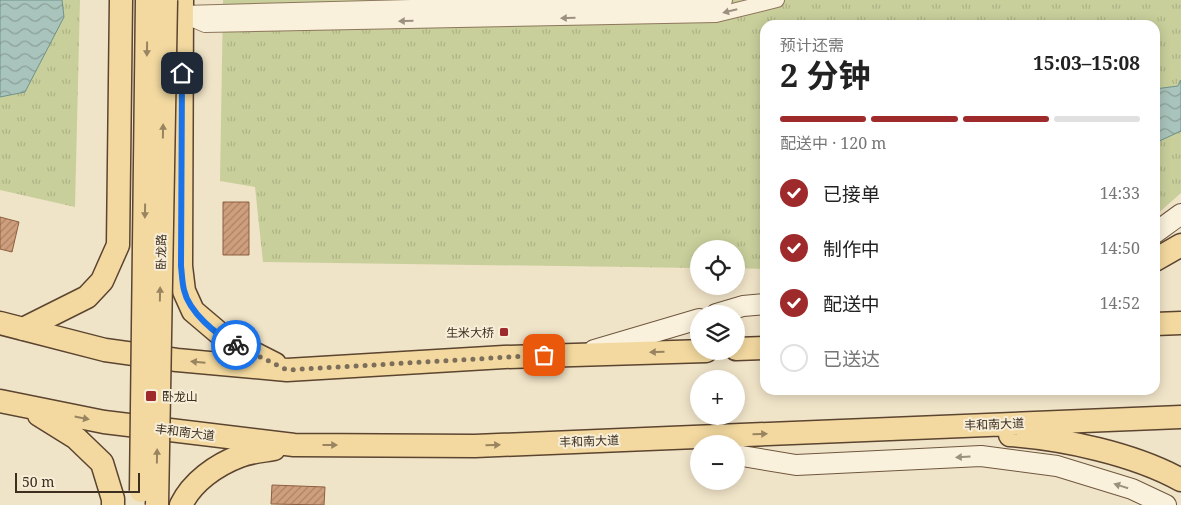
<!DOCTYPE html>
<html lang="zh">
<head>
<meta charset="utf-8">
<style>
	body { margin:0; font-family:"Noto Serif","Noto Sans SC",serif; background:#f2f2f2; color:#222; height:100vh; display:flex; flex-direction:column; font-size:19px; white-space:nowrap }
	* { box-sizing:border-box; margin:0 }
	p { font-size:16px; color:#767676 }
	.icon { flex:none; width:28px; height:28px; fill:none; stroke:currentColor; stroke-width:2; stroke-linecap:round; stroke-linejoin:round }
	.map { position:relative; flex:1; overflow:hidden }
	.sheet { position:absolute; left:760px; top:20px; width:400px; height:375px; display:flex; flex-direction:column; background:#fff; border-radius:15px; box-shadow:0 2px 12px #0003 }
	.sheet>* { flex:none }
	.buttons { position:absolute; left:690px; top:240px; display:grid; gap:10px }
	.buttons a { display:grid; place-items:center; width:55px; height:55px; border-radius:50%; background:#fff; box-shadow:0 2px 12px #0003; font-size:25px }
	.scale { position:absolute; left:15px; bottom:12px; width:125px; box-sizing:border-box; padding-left:5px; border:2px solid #3d2e20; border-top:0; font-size:14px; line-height:18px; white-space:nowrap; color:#3d2e20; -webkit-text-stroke:4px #f7eed8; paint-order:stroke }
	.pin { position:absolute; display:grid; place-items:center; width:42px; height:42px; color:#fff; margin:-21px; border-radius:10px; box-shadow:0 2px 8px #0006 }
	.courier { position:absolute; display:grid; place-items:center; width:50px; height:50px; margin:-25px; border:4px solid #1a73e8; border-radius:50%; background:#fff; color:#222; box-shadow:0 1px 6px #0007 }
	.overview em { font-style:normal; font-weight:700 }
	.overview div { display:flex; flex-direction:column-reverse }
	.overview { display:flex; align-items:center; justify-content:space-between; height:85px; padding:0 20px }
	h1 { font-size:32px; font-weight:700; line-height:38px }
	.bar { display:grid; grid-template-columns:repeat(4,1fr); gap:8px 5px; align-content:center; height:60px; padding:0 20px }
	.bar i { height:6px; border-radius:4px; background:#e0e0e0 }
	.bar .on { background:#9e2a2b }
	.bar p { grid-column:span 4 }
	ol { padding:0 20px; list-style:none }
	li { display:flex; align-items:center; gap:15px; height:55px }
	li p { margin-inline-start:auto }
	li .icon { padding:5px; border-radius:50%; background:#9e2a2b; color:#fff; stroke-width:4 }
	li:last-child { color:#767676 }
	li i { width:28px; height:28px; border:2px solid #e0e0e0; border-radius:50% }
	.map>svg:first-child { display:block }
</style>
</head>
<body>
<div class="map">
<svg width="1181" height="505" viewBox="0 0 1181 505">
	<defs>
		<pattern id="grass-tufts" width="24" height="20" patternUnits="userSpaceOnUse" patternTransform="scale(1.25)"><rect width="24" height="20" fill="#c9cf9b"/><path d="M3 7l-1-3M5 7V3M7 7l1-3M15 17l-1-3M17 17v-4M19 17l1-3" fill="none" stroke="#aeb285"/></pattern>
		<pattern id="water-waves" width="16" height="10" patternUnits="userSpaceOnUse" patternTransform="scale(1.25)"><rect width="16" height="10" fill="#a9c4bc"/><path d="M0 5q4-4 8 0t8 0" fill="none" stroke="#8ba098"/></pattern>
		<pattern id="building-hatch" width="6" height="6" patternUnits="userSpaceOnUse" patternTransform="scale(1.25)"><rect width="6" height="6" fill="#cf9f7d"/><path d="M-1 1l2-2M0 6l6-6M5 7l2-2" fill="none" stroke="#a98266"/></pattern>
	</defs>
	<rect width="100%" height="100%" fill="#f0e4c8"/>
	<path fill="url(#grass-tufts)" d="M0,0H80L75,207L0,190Z
		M223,0H1181V193L1155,216V25H765V269L736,268V249H699V268L263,262L255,187L220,181Z"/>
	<path fill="url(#water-waves)" stroke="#6f938a" d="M0,0H62L64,17L25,92L0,97Z
		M1181,80V131L1155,143V89L1178,86Z"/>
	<path fill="url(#building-hatch)" stroke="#8d5f41" d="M223,202H249V255H223Z
		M0,217L19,222L12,252L0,249Z
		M272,485L325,487L324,505L271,504Z"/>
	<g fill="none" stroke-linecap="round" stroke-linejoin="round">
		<g stroke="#8d765c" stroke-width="16">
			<path id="minor" d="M184,16L205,25L716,15L777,0"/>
		</g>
		<g stroke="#8d765c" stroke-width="20">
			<path id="tertiary" d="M182,15L717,1L723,0"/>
		</g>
		<g stroke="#6f573f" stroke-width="22">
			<path id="secondary" d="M1155,233L1181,214
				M716,314L743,306L765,304
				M594,350L699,319
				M736,455L796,465L981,456L1057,466L1132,489L1166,505"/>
		</g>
		<g stroke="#5b4430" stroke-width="25">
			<path id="primary" d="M182,0L181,266L184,291L193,311L226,339L275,364
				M1155,260L1181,245
				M0,323L105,350L177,360L287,370L504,357L706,351
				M1155,324L1181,323
				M23,329L87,297L102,281L118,245L121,0
				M736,349L765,348
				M0,401L104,422L294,445L475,446L1181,417
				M39,415L76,438L102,463L113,499V505
				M1010,435C1064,439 1134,454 1181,480
				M181,505C192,482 216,465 240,456C250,452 263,451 274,449"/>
		</g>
		<use href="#minor" stroke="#faf1dc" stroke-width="14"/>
		<use href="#tertiary" stroke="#faf1dc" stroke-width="18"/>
		<use href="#secondary" stroke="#faf1dc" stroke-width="20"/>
		<use href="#primary" stroke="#f3d9a0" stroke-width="22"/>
		<g stroke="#5b4430" stroke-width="25" stroke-linecap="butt">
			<path id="primary-bridge" d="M141,491L147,0
				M157,505L166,0"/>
		</g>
		<use href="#primary-bridge" stroke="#f3d9a0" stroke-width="22"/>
	</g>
	<defs><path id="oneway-solid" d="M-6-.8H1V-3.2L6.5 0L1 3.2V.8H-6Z" transform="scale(1.25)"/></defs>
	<g fill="#9c907e">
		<use href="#oneway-solid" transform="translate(730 11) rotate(166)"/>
		<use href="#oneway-solid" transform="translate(568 18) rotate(179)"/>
		<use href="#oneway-solid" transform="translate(406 21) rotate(179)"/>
		<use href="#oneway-solid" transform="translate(963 457) rotate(177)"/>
		<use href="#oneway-solid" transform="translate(1121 486) rotate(-163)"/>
	</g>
	<g fill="#988460">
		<use href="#oneway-solid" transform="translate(147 49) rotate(91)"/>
		<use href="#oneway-solid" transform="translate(163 131) rotate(-89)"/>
		<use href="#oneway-solid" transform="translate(145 211) rotate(91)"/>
		<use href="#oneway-solid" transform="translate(160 294) rotate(-89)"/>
		<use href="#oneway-solid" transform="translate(657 352) rotate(179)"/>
		<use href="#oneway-solid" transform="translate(198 362) rotate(-175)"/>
		<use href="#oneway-solid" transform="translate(82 418) rotate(11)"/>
		<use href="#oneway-solid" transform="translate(760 434) rotate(-2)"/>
		<use href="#oneway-solid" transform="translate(330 445)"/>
		<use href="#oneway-solid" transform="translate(493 445) rotate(-2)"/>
		<use href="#oneway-solid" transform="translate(157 456) rotate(-89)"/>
	</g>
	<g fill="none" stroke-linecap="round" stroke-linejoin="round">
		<path stroke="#7c6e5b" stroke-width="5" stroke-dasharray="0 9" d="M236,345L287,370L544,355"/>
		<path stroke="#1a73e8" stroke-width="6" d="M182,73L181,266C182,274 182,282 184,290C189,312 216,335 236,345"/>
	</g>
	<g fill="#9e2a2b" stroke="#f7eed8" stroke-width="2">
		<rect x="499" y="327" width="10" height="10" rx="2.5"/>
		<rect x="145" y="390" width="12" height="12" rx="2.5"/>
	</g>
	<g text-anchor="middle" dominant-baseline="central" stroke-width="4" stroke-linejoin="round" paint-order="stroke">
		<g font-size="12" fill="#3d2e20" stroke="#f7eed8">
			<text transform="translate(161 252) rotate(-89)">卧龙路</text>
			<text transform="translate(994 424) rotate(-2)">丰和南大道</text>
			<text transform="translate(185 432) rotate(7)">丰和南大道</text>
			<text transform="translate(589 441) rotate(-2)">丰和南大道</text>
		</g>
		<g font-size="12" fill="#3d2e20" stroke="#f7eed8" text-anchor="end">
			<text x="494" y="332">生米大桥</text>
			<text x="162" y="396" text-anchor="start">卧龙山</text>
		</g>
	</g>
</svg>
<div class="buttons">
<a><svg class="icon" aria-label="locate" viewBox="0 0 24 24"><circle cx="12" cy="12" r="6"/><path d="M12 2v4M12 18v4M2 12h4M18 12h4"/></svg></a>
<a><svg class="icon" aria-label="layers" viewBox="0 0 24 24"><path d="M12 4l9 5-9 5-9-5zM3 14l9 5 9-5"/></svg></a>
<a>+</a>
<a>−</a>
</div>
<div class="scale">50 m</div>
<div class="pin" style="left:544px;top:355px;background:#ea580c"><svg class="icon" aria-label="bag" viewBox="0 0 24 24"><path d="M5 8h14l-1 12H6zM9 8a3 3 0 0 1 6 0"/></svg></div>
<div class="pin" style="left:182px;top:73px;background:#1f2937"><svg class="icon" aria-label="home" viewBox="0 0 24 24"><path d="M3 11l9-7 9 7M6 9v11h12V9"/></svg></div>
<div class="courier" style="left:236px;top:345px"><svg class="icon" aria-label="bike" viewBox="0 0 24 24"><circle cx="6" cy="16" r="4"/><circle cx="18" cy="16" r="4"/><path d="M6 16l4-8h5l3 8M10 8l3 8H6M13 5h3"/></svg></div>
<section class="sheet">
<div class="overview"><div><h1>2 分钟</h1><p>预计还需</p></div><em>15:03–15:08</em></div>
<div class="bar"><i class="on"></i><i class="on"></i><i class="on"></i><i></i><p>配送中 · 120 m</p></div>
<ol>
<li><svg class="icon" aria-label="check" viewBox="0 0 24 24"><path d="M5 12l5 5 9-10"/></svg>已接单<p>14:33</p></li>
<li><svg class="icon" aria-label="check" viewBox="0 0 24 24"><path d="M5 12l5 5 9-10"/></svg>制作中<p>14:50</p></li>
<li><svg class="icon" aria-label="check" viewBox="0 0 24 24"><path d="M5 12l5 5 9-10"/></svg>配送中<p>14:52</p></li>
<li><i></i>已送达</li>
</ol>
</section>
</div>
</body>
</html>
